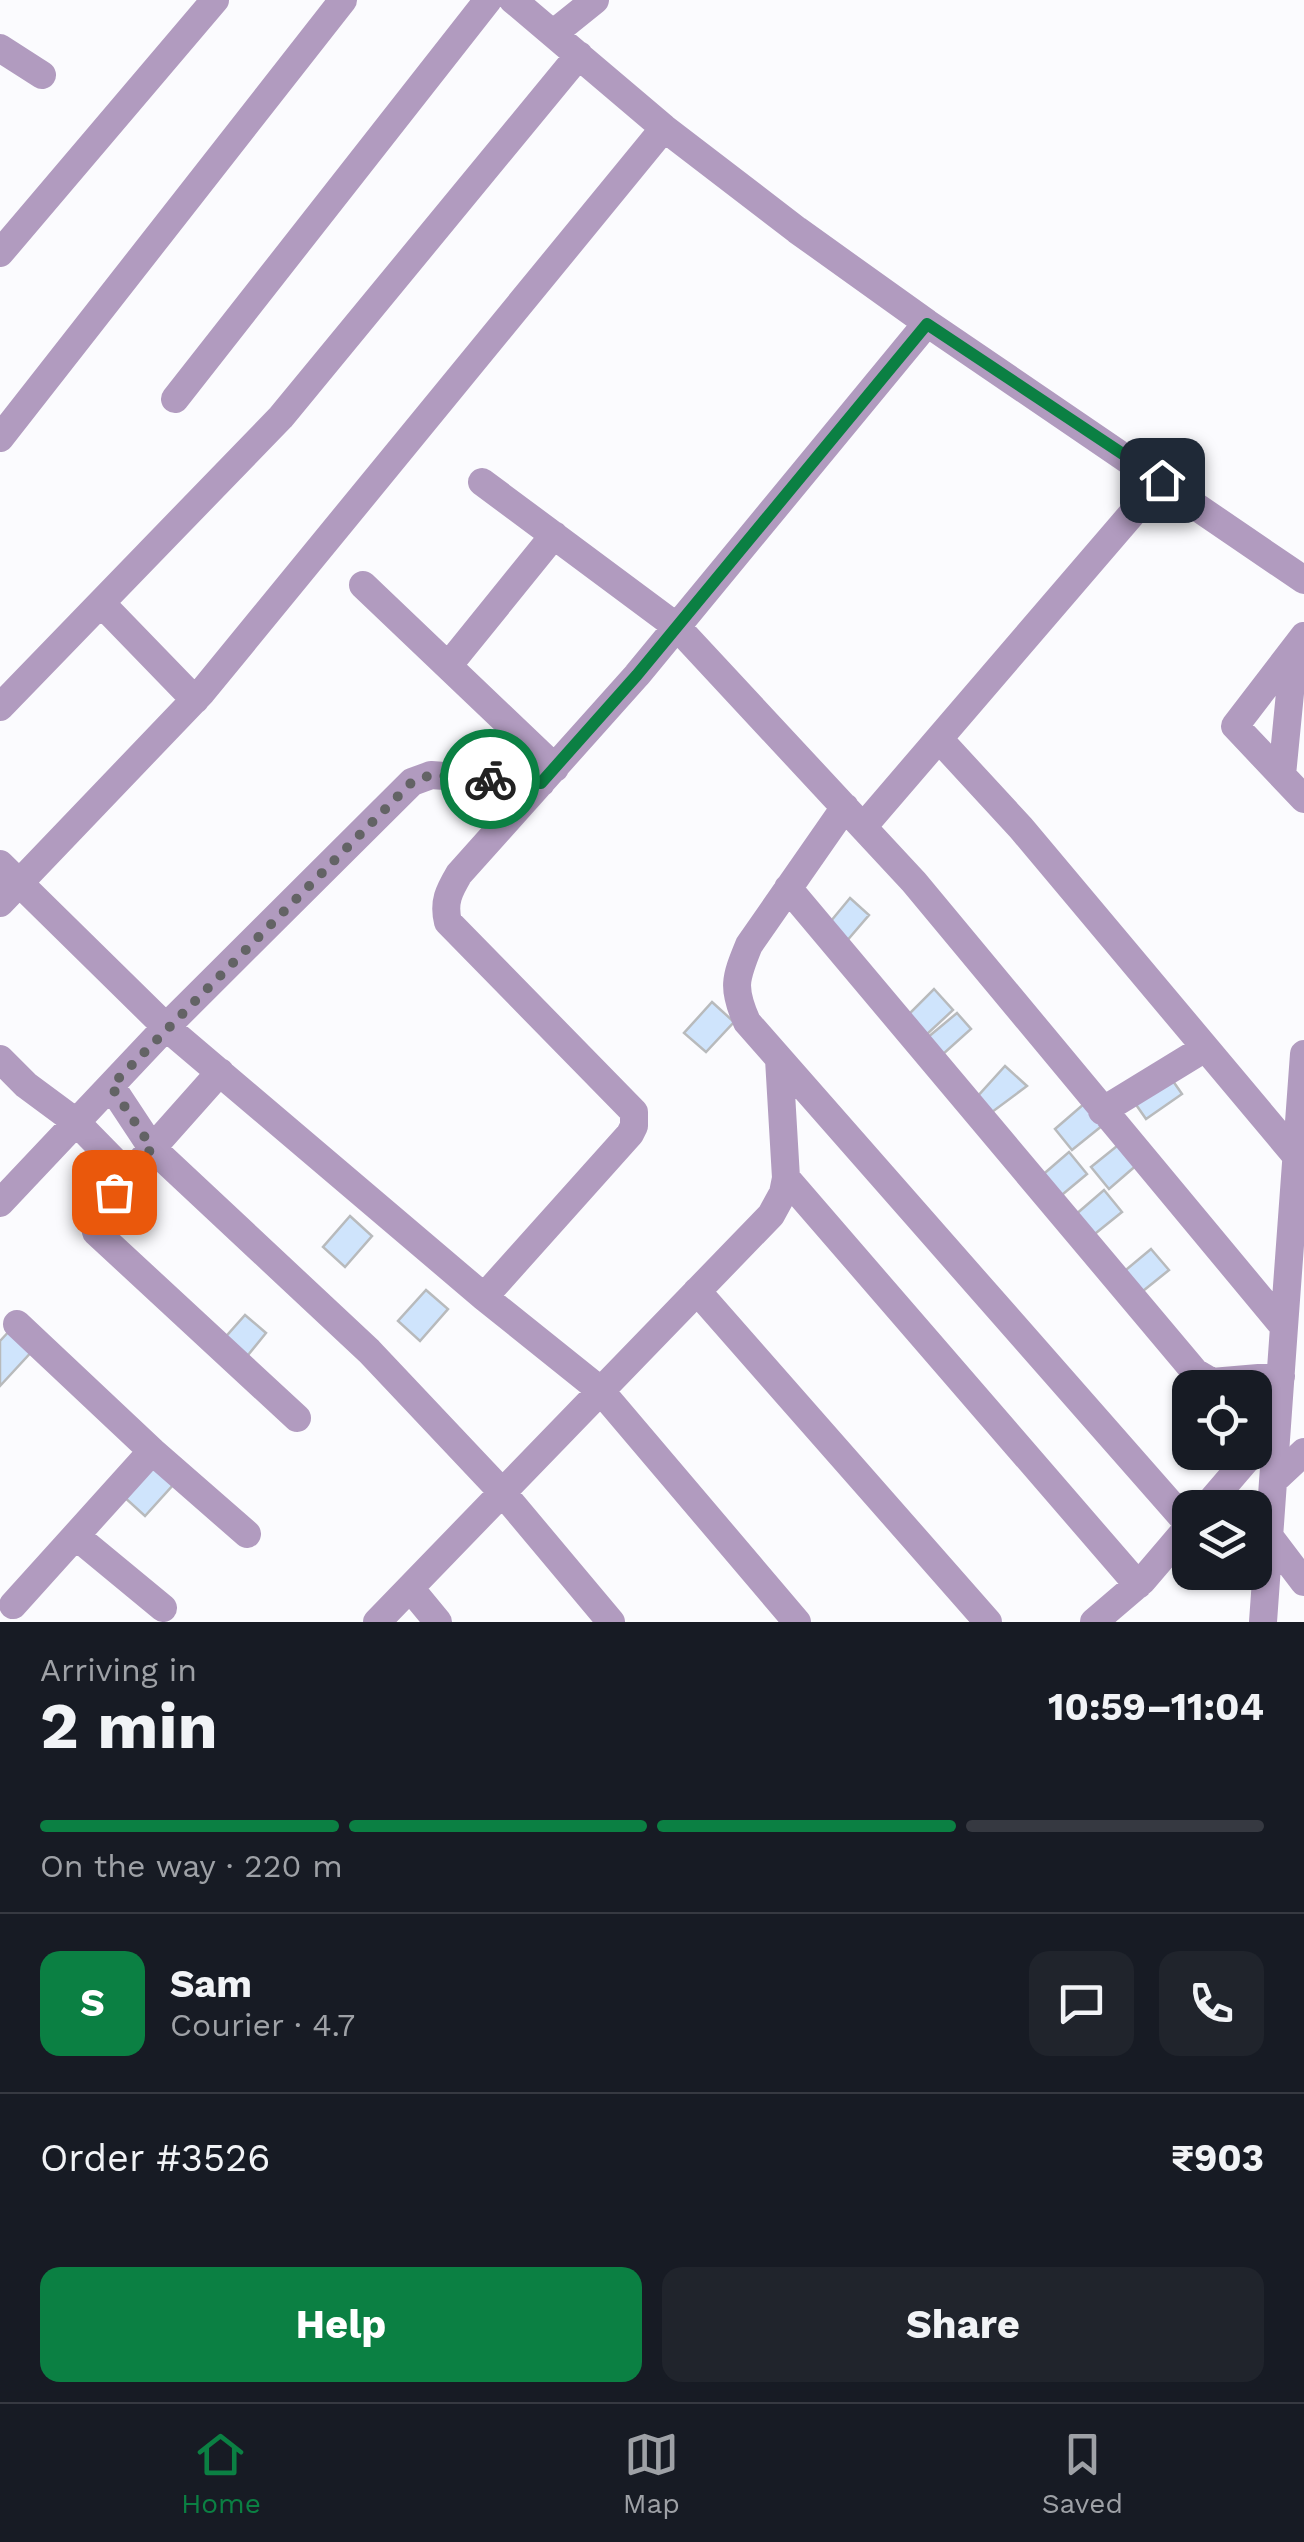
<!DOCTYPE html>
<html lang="en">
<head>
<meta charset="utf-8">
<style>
	body { margin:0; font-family:"Work Sans",sans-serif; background:#20242c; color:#f1f3f6; height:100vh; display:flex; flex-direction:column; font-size:38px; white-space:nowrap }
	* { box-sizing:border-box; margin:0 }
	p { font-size:32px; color:#9ea1a6 }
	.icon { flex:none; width:55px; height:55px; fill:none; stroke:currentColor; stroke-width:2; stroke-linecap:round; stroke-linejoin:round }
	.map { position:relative; height:1622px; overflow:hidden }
	.sheet { display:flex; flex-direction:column; background:#171b24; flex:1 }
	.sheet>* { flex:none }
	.controls { position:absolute; left:1172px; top:1370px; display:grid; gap:20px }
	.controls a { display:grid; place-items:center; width:100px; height:100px; border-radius:20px; background:#171b24; box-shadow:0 2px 8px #0004; font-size:50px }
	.pin { position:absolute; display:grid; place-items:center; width:85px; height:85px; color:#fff; margin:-42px; border-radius:20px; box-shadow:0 5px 15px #0006 }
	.courier { position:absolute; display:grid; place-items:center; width:100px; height:100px; margin:-50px; border:8px solid #0b8043; border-radius:50%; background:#fff; color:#222; box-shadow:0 2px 12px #0007 }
	.head em { font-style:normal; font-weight:700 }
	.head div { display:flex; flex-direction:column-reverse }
	.head { display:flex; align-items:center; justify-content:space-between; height:170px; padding:0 40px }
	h1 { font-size:65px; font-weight:700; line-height:75px }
	.bar { display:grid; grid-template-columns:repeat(4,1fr); gap:15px 10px; align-content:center; height:120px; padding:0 40px }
	.bar i { height:12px; border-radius:8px; background:#363941 }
	.bar .on { background:#0b8043 }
	.bar p { grid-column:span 4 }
	.line { display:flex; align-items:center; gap:25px; padding:0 40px; border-top:2px solid #363941 }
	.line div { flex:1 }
	.round { display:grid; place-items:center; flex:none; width:105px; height:105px; border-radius:20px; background:#20242c }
	.cta { display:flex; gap:20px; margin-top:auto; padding:20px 40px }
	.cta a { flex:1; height:115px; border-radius:20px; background:#0b8043; color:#fff; font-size:40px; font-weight:700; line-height:115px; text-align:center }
	.cta a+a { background:#20242c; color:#f1f3f6 }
	.tabs { display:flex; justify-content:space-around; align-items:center; height:140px; border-top:2px solid #363941; background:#171b24; font-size:28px; color:#9ea1a6 }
	.tabs a { display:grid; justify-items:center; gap:5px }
	.tabs .on { color:#0b8043 }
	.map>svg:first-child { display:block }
</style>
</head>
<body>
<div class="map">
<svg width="1304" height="1622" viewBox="0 0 1304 1622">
	<rect width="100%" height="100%" fill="#fbfbfe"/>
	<path fill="#cfe4fc" stroke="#b8babc" stroke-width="2.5" d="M850,898L869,915L845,943L826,927Z
		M934,989L953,1010L925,1036L907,1016Z
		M712,1002L734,1022L706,1052L684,1033Z
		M957,1013L971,1029L942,1055L927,1038Z
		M1005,1066L1027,1086L988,1115L977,1097Z
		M1166,1071L1182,1094L1146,1119L1130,1096Z
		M1085,1103L1103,1125L1072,1150L1055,1129Z
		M1122,1142L1139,1163L1109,1189L1091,1167Z
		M1069,1152L1087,1174L1057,1199L1039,1178Z
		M1104,1190L1122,1212L1091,1237L1074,1216Z
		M350,1216L372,1236L345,1267L323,1247Z
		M1151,1249L1169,1270L1138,1295L1121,1274Z
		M426,1290L448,1309L420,1341L398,1321Z
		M245,1315L266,1333L244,1360L222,1341Z
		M13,1327L35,1348L0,1386V1341Z
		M151,1465L173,1485L145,1516L123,1496Z"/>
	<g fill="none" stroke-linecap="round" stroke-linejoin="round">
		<path stroke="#b19bbf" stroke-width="28" d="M513,0L664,128L797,230L927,323L1304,580
			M554,33L595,0
			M0,48L42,75
			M0,253L215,0
			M175,399L488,0
			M0,438L343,0
			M482,482L677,627L914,882L1284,1327L1304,1054
			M363,585L555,768
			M101,603L195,700
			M1304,636L1235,726L1304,799
			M448,666L554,535
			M0,707L281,417L579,55
			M939,739L1021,828L1303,1164
			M1282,775L1294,652
			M845,807L749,945C735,979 732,988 747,1022L1190,1526
			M863,827L1161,480
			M0,864L166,1027L484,1297L600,1390L797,1622
			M788,888L1195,1372L1212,1382L1281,1376
			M0,903L202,692L664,128
			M0,1059L26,1085L76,1122L128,1175
			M220,1072L99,1208L94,1220L96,1232L297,1418
			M111,1086L152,1148L369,1351L502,1492L611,1622
			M1102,1111L1205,1048
			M786,1178L1138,1585
			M0,1203L166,1027L412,782L431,775L541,783
			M697,1291L988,1622
			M484,1297L630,1134L634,1126V1112L448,922C443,902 449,891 459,874L637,675L927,323
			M17,1324L152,1451L247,1534
			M1273,1481L1304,1452
			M1205,1508L1253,1452
			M1269,1536L1304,1582
			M77,1537L163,1608
			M410,1588L438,1622
			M13,1605L152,1451
			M377,1622L771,1215L783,1193L786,1178L779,1059
			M1094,1622L1143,1580L1190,1525
			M1263,1622L1284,1327"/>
	</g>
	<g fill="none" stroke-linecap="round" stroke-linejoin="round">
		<path stroke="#636365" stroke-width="10" stroke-dasharray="0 18" d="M114,1192L152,1148L111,1086L412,782L431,775L490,779"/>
		<path stroke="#0b8043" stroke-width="12" d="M490,779L541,783L637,675L927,324L1162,480"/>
	</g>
</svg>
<div class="controls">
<a><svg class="icon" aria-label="locate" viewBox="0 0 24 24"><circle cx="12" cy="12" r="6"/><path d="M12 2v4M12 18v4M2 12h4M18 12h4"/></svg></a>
<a><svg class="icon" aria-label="layers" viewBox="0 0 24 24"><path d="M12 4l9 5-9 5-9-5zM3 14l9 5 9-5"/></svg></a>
</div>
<div class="pin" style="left:114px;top:1192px;background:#ea580c"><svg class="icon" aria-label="bag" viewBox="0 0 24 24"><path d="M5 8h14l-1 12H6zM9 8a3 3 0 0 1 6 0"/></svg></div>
<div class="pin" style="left:1162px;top:480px;background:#1f2937"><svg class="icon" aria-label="home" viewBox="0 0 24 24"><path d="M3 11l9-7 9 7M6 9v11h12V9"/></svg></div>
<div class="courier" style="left:490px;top:779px"><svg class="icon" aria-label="bike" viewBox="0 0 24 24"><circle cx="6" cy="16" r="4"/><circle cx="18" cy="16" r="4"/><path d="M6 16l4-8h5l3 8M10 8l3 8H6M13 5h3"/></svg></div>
</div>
<section class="sheet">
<div class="head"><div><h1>2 min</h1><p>Arriving in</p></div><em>10:59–11:04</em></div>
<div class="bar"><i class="on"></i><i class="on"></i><i class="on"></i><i></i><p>On the way · 220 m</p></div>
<div class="line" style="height:180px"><b class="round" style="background:#0b8043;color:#fff">S</b><div><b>Sam</b><p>Courier · 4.7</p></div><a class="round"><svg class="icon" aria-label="chat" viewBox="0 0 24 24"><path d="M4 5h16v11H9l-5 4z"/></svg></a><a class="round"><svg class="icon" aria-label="phone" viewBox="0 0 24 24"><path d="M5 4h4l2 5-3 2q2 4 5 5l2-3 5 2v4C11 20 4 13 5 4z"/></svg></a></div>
<div class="line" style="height:130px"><div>Order #3526</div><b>₹903</b></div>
<div class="cta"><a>Help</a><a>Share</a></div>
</section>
<nav class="tabs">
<a class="on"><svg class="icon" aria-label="home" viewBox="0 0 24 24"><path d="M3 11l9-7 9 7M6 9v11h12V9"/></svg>Home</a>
<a><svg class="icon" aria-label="map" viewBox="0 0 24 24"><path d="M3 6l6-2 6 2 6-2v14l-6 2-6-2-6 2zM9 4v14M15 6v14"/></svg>Map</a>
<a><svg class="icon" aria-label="saved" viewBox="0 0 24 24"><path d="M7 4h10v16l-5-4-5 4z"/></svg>Saved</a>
</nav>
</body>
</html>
